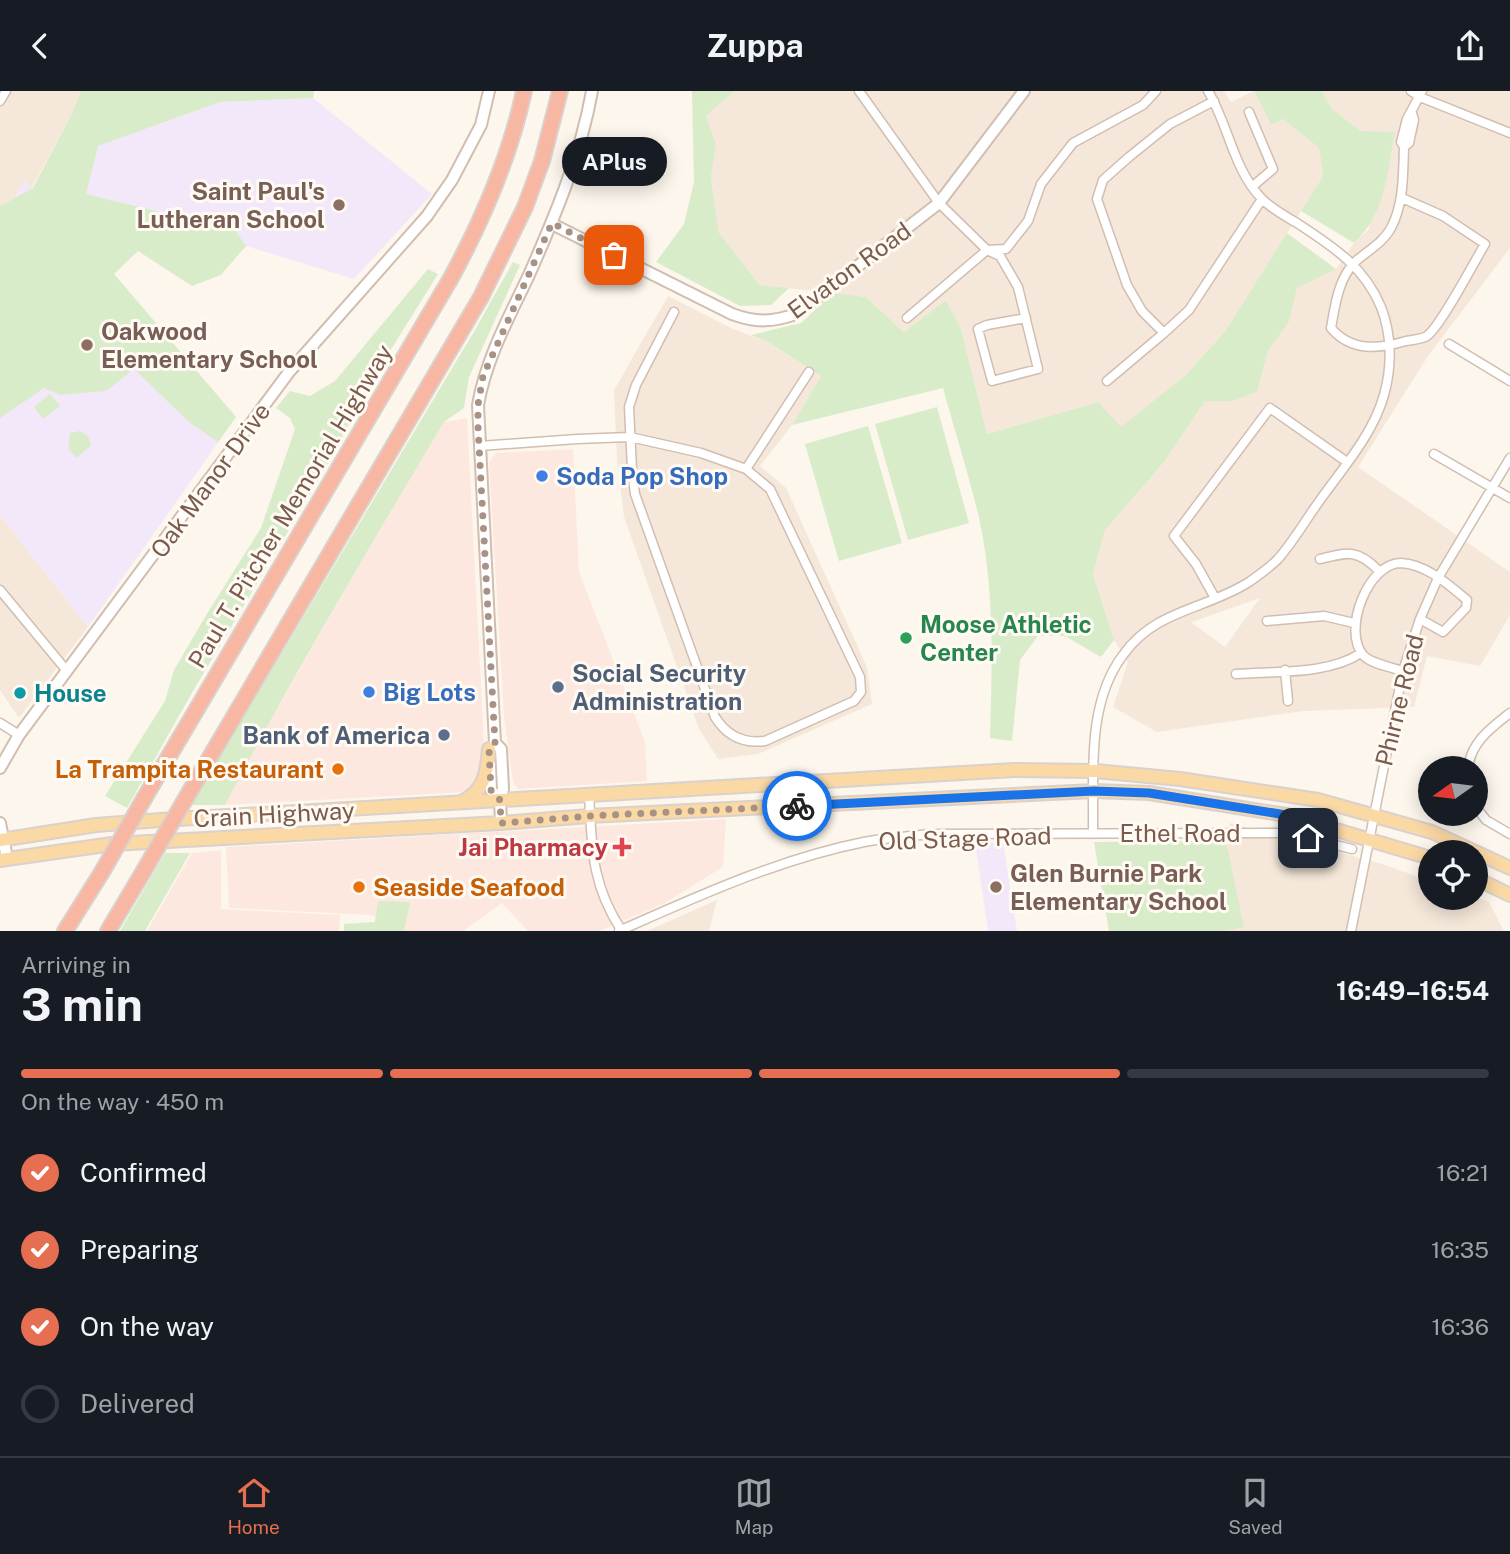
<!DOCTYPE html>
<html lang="en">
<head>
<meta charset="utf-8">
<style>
	body { margin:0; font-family:"Public Sans",sans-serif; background:#20242c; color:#f1f3f6; height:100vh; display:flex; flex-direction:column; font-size:26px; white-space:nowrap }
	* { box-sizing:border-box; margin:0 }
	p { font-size:23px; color:#9ea1a6 }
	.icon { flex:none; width:38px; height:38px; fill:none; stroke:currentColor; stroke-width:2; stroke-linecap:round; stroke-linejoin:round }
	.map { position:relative; height:840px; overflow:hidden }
	.panel { display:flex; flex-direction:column; background:#171b24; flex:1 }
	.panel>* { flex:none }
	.needle { width:46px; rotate:256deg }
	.fabs { position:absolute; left:1418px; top:665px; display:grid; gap:14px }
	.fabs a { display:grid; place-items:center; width:70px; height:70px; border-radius:50%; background:#171b24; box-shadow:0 4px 18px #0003; font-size:35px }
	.pin { position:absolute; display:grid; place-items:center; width:60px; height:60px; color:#fff; margin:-30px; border-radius:14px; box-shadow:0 4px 10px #0006 }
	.courier { position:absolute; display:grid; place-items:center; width:70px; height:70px; margin:-35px; border:5px solid #1a73e8; border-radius:50%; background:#fff; color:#222; box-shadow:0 2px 9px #0007 }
	.bubble { position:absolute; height:49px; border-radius:24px; background:#171b24; box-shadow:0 4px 18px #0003; font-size:23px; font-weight:700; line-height:49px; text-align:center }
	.overview em { font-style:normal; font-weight:700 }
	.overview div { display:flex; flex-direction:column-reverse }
	.overview { display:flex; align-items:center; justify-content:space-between; height:119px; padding:0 21px }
	h1 { font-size:46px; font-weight:700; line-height:52px }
	.bar { display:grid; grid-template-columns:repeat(4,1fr); gap:10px 7px; align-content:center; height:84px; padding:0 21px }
	.bar i { height:9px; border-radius:5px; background:#363941 }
	.bar .selected { background:#e76f51 }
	.bar p { grid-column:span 4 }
	ol { padding:0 21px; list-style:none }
	li { display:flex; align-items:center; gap:21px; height:77px }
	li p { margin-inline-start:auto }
	li .icon { padding:7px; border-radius:50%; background:#e76f51; color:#fff; stroke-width:4 }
	li:last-child { color:#9ea1a6 }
	li i { width:38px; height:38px; border:4px solid #363941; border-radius:50% }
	header { display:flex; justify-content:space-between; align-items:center; height:91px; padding:0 21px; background:#171b24; font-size:32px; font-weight:700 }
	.tab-bar { display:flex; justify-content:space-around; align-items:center; height:98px; border-top:2px solid #363941; background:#171b24; font-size:19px; color:#9ea1a6 }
	.tab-bar a { display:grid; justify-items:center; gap:4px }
	.tab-bar .selected { color:#e76f51 }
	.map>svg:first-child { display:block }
</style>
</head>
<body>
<header><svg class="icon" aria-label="back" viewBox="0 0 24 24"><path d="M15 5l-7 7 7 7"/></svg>Zuppa<svg class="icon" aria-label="share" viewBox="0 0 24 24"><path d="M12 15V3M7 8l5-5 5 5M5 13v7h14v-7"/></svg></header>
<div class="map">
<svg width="1510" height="840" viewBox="0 0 1510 840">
	<rect width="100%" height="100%" fill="#fdf6ec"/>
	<path fill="#f5e8da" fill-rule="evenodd" d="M0,0H81L72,22L32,97L0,115Z
		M734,0H1224L1231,11L1254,0L1271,34L1283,28L1319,57L1323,85L1226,239L1186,284L1121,337L1098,311L987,343L961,238L946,209L904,241L866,206L760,194L719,142L711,87L716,53L706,25Z
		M1322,0H1510V157L1428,265L1358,376L1510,481V524L1480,575L1427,565L1414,616L1304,620L1157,641L1113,616L1128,571L1114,549L1093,483L1105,439L1164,371L1205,310H1233L1257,301L1268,260L1289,231L1297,196L1336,178L1354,152L1369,138L1361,40L1331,17ZM1260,507L1225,556L1192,532V531Z
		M668,205L731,237L770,252L821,285L792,334L760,375L786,397L867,576L872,613L758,663L718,668L699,638L624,426L617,368L614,299Z
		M0,424L88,536L19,627L0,599Z
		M1230,732L1382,773L1430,790V807L1475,806L1489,811L1504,840H1204L1210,775Z
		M717,809L709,840H647Z"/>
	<path fill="#fde8e0" d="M467,327L485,671L480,687L466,701L225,714L257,653L355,481L444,331Z
		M573,358L579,481L645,651L647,690L518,698L513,691L504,625L489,372L496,362Z
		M726,728L723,776L665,812L600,840H528L502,812L463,840H392L372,824L229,817L226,756Z
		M221,759V818L340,824L339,840H147L192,762Z"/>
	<path fill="#f3e8fa" d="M313,7L432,103L354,188L246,155L235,139L86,103L98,55L220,11Z
		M24,89L114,183L236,326L88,536L0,424V117L13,110Z
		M1003,751L1017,840H986L988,839L975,752Z"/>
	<path fill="#d8ecc9" d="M81,0H314L313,7L220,11L98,55L86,103L235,139L246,155L221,184L192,195L138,160L114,183L236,326L218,351L189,331L134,278L106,300L60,304L44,297L0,327V115L33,97L72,22Z
		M692,0H734L706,25L716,53L711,87L719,142L760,194L789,197L771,214L740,215L656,171L684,133L694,91Z
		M1254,0H1322L1331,17L1361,40L1395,41C1387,81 1386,123 1354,152L1301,120L1323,85L1319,57L1283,28L1271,34Z
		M1287,142L1336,178L1297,197L1289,231L1268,260L1257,301L1233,310H1205L1164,371L1105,439L1093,483L1114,549L1101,566L1065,545H1038L1020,569L1012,650L990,647C992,574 995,499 979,427C969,384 955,341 943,297L792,334L821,285L770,252L751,244L801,232L833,202L866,206L904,241L946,209L961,238L987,343L1098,311L1121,336L1186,284L1226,239Z
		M513,171L520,174L469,286L464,317L444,331C369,457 293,584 225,714H191L475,239Z
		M428,178L438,183L375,284L324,380L193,600L127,717L105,705L165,610L174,579L208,521L261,437L295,338L290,327L276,317L290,300L310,305L335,290Z
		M50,303L60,315L43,328L34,316Z
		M937,316L969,432L908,449L875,333Z
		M868,335L902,452L839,470L805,353Z
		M80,340L88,345L91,354L77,367L68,358L70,342Z
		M1226,750L1244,836L1224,840H1109L1094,751Z
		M165,762H190L145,840H120Z
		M378,810L410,811L404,840H344V833L375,831Z"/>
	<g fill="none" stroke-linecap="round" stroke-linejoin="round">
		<g stroke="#d1beb0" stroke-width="11">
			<path id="minor" d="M859,0L939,112L987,159L1000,165L1018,196L1038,278L992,290L978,238L987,234L1026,227
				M1411,0L1420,6L1510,42
				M0,10L6,0
				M1249,21L1273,78L1253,95
				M1404,56L1409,52L1414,29L1412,22
				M1402,107L1443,125L1485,153C1474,171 1441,235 1427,245C1422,248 1412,249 1406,250C1379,258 1351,261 1331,237C1335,215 1338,188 1355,171C1367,160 1383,152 1391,137C1404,112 1403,84 1404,56L1401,51L1407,28L1422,0
				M674,221L636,294L629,316L632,379L635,403L715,626C727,645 743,653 765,650L854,610L861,601L860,586L770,398L746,378L809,281
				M907,227L987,159L1006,158L1028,130L1041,93L1073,52L1143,14L1156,0
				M1164,242L1189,219L1262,108
				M1449,253L1510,290
				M1107,290L1164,242L1142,220L1127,194L1097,108L1103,89L1129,66L1170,33L1214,10
				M480,355L577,348L630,346L701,362L746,378
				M1434,363L1510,407
				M1320,468C1348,461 1358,458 1379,480
				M0,499L67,580
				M1215,507L1196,473L1174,445L1270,317L1347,371
				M1267,530L1324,525L1354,532
				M1285,579L1288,610
				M1403,580C1391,576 1371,573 1363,564C1342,539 1368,472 1401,472C1426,473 1449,494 1467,509L1466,517L1443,541L1420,528
				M1236,583C1275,580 1328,584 1361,562
				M0,632L19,644
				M1468,677C1471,651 1491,637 1510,622
				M589,703C592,756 591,794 622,840
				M1475,715L1486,729L1510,743
				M1093,743C1094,684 1086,613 1123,564C1156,518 1205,519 1249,491C1259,484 1269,477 1278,468C1293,451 1305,430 1318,412C1341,379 1373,344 1384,304C1392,276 1392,244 1381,216C1364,175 1332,155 1297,132C1285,125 1272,118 1262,108C1233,78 1229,35 1208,0
				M619,840C698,805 779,768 864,751C885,747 907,746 928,743L1286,742L1352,758
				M1351,840L1403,580L1420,528L1438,487L1510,367"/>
		</g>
		<g stroke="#d1beb0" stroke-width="14">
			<path id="tertiary" d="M552,133L732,223C756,232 773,231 796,223L939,112L1024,0
				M490,674L491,699L500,709
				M0,677L19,644L289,281L427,125L452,89L481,34L489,0
				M0,732L7,767
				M501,732L500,709L503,698L501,658L495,652L478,314C486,268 509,226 529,184C555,125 581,63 592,0"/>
		</g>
		<g stroke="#dad1cd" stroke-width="16">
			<path id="primary" d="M463,710C485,700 487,680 489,658
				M0,749L96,734L160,729L1014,679L1095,680L1180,688L1318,709L1432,741L1510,777
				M0,769L112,753L501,732L589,725L1094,700L1149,702L1286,724L1430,767
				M1475,787L1510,804"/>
		</g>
		<g stroke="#dad1cd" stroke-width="18">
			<path id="motorway" d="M145,706L451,187C483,128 510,66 524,0
				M186,707L481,206L525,116L542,70L560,0
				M65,840L102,781
				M108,840L142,783"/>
		</g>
		<use href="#minor" stroke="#fff" stroke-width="8"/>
		<use href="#tertiary" stroke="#fff" stroke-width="10"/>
		<use href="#primary" stroke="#fbd9a5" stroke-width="12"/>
		<use href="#motorway" stroke="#f7b7a3" stroke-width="14"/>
		<g stroke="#dad1cd" stroke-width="18" stroke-linecap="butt">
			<path id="motorway-bridge" d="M102,781L145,706
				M142,783L186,707"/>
		</g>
		<use href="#motorway-bridge" stroke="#f7b7a3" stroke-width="14"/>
	</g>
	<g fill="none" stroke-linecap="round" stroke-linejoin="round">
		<path stroke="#a89285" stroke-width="7" stroke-dasharray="0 12.6" d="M614,164L552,132L483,285L478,314V335L495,652L489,658L491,699L500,709L501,732L589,725L797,715"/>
		<path stroke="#1a73e8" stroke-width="9" d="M797,715L1094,700L1149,702L1286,724V742L1308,747"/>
	</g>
	<g fill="#8d6e63" stroke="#fffaf3" stroke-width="2.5">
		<circle cx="339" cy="114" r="7"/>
		<circle cx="87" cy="254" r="7"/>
		<circle cx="996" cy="796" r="7"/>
	</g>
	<g fill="#3f7fe0" stroke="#fffaf3" stroke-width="2.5">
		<circle cx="542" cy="385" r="7"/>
		<circle cx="369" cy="601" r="7"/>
	</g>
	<circle fill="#2e9e5b" stroke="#fffaf3" stroke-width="2.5" cx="906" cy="547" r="7"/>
	<g fill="#5c6f8a" stroke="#fffaf3" stroke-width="2.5">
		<circle cx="558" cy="596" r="7"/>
		<circle cx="444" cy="644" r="7"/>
	</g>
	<circle fill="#0f9aa8" stroke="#fffaf3" stroke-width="2.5" cx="20" cy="602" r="7"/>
	<g fill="#e8710a" stroke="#fffaf3" stroke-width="2.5">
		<circle cx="338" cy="678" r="7"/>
		<circle cx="359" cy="796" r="7"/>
	</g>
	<path fill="#e0444e" stroke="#fffaf3" stroke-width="2.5" d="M618.5 745.5h7v7h7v7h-7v7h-7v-7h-7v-7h7z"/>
	<g text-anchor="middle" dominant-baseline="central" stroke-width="6" stroke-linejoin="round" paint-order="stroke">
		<g font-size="24" font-weight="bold" fill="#785e54" stroke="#fffaf3" text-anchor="start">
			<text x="325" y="100" text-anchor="end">Saint Paul's<tspan x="325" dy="28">Lutheran School</tspan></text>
			<text x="101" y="240">Oakwood<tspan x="101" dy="28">Elementary School</tspan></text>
			<text x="1010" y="782">Glen Burnie Park<tspan x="1010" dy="28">Elementary School</tspan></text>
		</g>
		<g font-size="24" fill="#7a5c4d" stroke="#fffaf3">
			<text transform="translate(849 179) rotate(-36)">Elvaton Road</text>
			<text transform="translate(210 389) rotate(-54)">Oak Manor Drive</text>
			<text transform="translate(290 415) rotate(-59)">Paul T. Pitcher Memorial Highway</text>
			<text transform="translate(1399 609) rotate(-76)">Phirne Road</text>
			<text transform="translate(274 723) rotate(-3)">Crain Highway</text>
			<text x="1180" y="742">Ethel Road</text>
			<text transform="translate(965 747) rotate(-2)">Old Stage Road</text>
		</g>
		<g font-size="24" font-weight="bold" fill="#366cbe" stroke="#fffaf3" text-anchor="start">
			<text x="556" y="385">Soda Pop Shop</text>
			<text x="383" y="601">Big Lots</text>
		</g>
		<g font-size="24" font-weight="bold" fill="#27864d" stroke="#fffaf3" text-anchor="start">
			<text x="920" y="533">Moose Athletic<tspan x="920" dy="28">Center</tspan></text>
		</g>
		<g font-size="24" font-weight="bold" fill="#4e5e75" stroke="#fffaf3" text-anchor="start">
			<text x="572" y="582">Social Security<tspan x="572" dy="28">Administration</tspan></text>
			<text x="430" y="644" text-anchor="end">Bank of America</text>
		</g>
		<g font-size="24" font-weight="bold" fill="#0d838f" stroke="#fffaf3" text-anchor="start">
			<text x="34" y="602">House</text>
		</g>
		<g font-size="24" font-weight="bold" fill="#c56008" stroke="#fffaf3" text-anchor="end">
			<text x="324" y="678">La Trampita Restaurant</text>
			<text x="373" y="796" text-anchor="start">Seaside Seafood</text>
		</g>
		<g font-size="24" font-weight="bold" fill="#be3a42" stroke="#fffaf3" text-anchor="end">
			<text x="608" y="756">Jai Pharmacy</text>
		</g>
	</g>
</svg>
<div class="fabs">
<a><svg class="needle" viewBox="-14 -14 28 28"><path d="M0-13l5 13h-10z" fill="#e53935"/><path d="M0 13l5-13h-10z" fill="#9ea1a6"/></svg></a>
<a><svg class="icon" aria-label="locate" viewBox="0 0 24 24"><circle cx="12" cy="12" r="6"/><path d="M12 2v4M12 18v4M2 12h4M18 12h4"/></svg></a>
</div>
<div class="pin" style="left:614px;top:164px;background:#ea580c"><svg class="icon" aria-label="bag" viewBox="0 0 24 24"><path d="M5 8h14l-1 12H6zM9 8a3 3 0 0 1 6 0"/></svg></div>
<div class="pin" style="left:1308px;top:747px;background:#1f2937"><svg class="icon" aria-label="home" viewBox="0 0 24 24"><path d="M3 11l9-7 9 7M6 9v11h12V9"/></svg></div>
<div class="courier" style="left:797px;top:715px"><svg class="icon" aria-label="bike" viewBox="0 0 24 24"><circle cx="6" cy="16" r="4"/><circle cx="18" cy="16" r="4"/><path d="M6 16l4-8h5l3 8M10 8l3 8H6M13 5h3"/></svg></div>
<div class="bubble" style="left:562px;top:46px;width:105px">APlus</div>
</div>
<section class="panel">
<div class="overview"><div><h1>3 min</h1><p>Arriving in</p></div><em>16:49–16:54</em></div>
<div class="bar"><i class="selected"></i><i class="selected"></i><i class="selected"></i><i></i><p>On the way · 450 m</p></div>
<ol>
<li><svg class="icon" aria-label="check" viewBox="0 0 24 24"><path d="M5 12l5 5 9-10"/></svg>Confirmed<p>16:21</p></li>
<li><svg class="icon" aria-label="check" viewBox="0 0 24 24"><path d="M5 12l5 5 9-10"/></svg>Preparing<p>16:35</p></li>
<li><svg class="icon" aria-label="check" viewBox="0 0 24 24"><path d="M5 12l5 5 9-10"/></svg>On the way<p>16:36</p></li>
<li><i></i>Delivered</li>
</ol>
</section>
<nav class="tab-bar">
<a class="selected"><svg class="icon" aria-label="home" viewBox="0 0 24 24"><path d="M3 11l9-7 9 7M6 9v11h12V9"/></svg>Home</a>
<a><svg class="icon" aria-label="map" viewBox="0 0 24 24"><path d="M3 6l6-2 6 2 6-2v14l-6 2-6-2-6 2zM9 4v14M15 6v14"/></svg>Map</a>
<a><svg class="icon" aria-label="saved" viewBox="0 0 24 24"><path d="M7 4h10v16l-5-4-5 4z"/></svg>Saved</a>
</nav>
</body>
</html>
